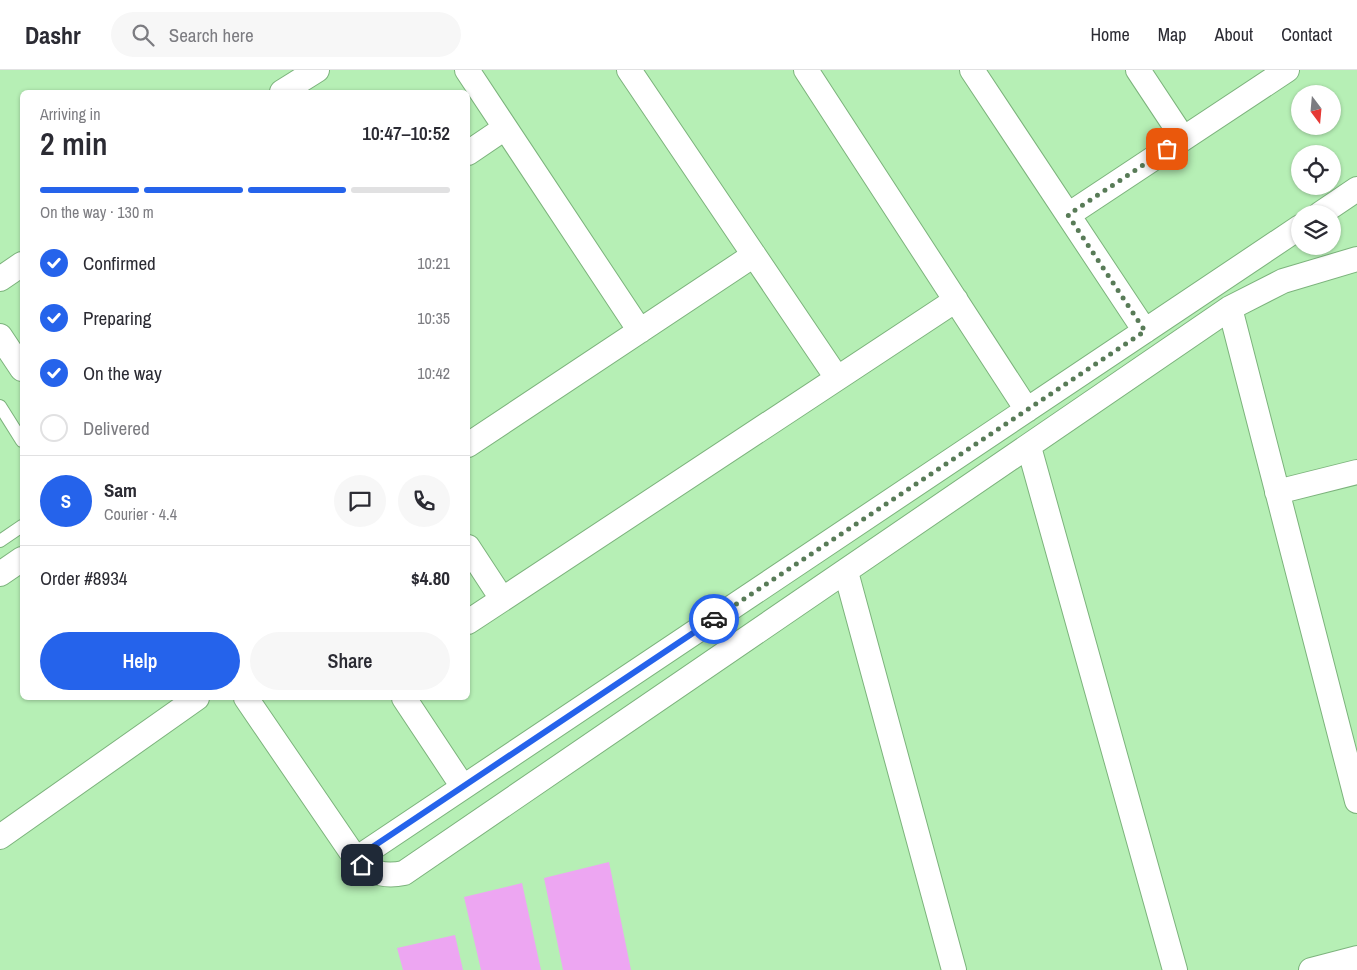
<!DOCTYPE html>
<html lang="en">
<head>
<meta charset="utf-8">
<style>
	body { margin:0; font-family:"Archivo Narrow",sans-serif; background:#f7f7f7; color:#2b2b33; height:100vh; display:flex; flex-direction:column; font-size:19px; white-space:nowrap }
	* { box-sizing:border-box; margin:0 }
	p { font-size:16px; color:#7c7c81 }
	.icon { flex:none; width:28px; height:28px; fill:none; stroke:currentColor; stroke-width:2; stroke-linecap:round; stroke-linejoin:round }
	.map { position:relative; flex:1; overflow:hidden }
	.panel { position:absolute; left:20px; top:20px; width:450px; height:610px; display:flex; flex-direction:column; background:#fff; border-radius:8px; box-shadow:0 1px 4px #0004 }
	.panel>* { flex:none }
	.needle { width:32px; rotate:164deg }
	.tools { position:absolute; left:1291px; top:15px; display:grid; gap:10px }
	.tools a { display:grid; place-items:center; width:50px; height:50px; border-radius:50%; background:#fff; box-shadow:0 1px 4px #0004; font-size:25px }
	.pin { position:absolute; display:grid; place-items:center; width:42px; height:42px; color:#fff; margin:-21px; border-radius:10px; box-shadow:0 2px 8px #0006 }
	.courier { position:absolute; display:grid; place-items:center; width:50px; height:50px; margin:-25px; border:4px solid #2563eb; border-radius:50%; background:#fff; color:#222; box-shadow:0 1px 6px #0007 }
	.summary em { font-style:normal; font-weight:600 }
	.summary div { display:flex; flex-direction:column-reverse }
	.summary { display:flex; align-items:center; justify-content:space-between; height:85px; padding:0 20px }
	h1 { font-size:32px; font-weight:600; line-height:38px }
	.bar { display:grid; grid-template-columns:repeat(4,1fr); gap:8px 5px; align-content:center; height:60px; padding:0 20px }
	.bar i { height:6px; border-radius:4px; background:#e1e1e2 }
	.bar .on { background:#2563eb }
	.bar p { grid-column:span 4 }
	.line { display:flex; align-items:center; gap:12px; padding:0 20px; border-top:1px solid #e1e1e2 }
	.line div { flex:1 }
	.round { display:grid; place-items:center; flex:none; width:52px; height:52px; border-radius:26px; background:#f7f7f7 }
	ol { padding:0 20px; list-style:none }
	li { display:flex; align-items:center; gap:15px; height:55px }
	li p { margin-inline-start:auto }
	li .icon { padding:5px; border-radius:50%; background:#2563eb; color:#fff; stroke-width:4 }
	li:last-child { color:#7c7c81 }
	li i { width:28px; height:28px; border:2px solid #e1e1e2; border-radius:50% }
	.primary-button { display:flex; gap:10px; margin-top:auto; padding:10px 20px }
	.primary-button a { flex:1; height:58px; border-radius:30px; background:#2563eb; color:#fff; font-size:20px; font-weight:600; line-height:58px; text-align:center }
	.primary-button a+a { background:#f7f7f7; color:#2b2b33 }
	header { display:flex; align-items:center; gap:30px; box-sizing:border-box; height:70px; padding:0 25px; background:#fff; border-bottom:1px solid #e1e1e2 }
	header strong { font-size:24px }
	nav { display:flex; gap:28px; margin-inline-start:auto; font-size:18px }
	.search { width:350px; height:45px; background:#f7f7f7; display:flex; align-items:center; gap:12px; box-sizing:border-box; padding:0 18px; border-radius:28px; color:#7c7c81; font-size:19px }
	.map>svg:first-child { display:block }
</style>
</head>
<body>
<header>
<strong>Dashr</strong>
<div class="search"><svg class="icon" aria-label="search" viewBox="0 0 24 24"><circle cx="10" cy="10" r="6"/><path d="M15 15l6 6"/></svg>Search here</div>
<nav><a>Home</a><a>Map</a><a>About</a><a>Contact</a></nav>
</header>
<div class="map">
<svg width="1357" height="900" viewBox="0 0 1357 900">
	<rect width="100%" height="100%" fill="#b6efb5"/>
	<path fill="#eda6f2" d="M609,792L631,900H563L544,808Z
		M522,813L541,900H481L464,827Z
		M455,865L463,900H403L397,878Z"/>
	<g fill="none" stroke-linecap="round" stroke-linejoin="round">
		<g stroke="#7cb37c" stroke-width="14">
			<path id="service" d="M0,336L22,371
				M0,471L22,456"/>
		</g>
		<g stroke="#7cb37c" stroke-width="26">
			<path id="minor" d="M467,0L640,261
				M629,0L837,308
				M806,0L1027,340
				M972,0L1145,261
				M1138,0L1183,68
				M282,22L317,0
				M468,83L505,58
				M1320,144L1357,119
				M1068,145L1287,0
				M0,209L22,194
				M1230,238L1357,731
				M0,266L22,299
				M468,375L754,185
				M1029,377L1175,900
				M1277,422L1357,402
				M468,477L502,529
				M846,502L954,900
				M0,504L22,489
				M468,552L956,230
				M246,628L356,789C369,803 384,807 404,803L1230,238L1283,211L1357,189
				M404,628L463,717
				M0,767L197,628
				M356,789L1300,157
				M1311,900L1357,888"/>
		</g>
		<use href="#service" stroke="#fff" stroke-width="12"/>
		<use href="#minor" stroke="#fff" stroke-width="24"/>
	</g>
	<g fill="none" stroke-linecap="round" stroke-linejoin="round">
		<path stroke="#587b57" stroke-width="5" stroke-dasharray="0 9" d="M714,549L1145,261L1068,145L1167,79"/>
		<path stroke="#2563eb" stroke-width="6" d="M362,795L356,788L714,549"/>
	</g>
</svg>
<div class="tools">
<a><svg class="needle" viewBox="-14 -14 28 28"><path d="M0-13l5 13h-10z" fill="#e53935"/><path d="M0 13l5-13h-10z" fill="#7c7c81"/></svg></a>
<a><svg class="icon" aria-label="locate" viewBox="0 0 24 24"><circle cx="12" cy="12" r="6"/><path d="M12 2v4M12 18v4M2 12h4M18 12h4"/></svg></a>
<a><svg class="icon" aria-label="layers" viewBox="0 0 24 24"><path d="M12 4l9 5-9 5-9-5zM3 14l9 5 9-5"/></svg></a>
</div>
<div class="pin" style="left:1167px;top:79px;background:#ea580c"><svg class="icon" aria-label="bag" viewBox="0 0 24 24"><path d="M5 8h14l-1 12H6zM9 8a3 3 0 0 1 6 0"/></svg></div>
<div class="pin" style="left:362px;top:795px;background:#1f2937"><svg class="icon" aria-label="home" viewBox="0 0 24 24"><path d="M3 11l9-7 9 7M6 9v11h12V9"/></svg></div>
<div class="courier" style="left:714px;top:549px"><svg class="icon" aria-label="car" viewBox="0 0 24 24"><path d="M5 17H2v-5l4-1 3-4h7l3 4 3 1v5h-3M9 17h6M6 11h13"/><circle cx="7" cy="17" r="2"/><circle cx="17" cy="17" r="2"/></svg></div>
<section class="panel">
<div class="summary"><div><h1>2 min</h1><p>Arriving in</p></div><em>10:47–10:52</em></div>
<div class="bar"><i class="on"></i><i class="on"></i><i class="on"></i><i></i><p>On the way · 130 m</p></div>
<ol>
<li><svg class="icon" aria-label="check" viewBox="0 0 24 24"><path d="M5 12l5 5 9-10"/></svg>Confirmed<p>10:21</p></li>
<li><svg class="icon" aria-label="check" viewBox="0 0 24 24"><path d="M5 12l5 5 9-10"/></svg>Preparing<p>10:35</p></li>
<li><svg class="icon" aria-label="check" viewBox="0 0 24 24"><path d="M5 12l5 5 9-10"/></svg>On the way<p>10:42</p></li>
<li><i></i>Delivered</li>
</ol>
<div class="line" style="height:90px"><b class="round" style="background:#2563eb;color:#fff">S</b><div><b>Sam</b><p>Courier · 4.4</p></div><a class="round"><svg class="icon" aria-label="chat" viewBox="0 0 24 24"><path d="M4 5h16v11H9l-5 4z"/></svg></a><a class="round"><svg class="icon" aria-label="phone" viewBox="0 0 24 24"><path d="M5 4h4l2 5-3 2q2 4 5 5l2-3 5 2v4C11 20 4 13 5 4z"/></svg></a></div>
<div class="line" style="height:65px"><div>Order #8934</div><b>$4.80</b></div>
<div class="primary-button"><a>Help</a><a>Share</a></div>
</section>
</div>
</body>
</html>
